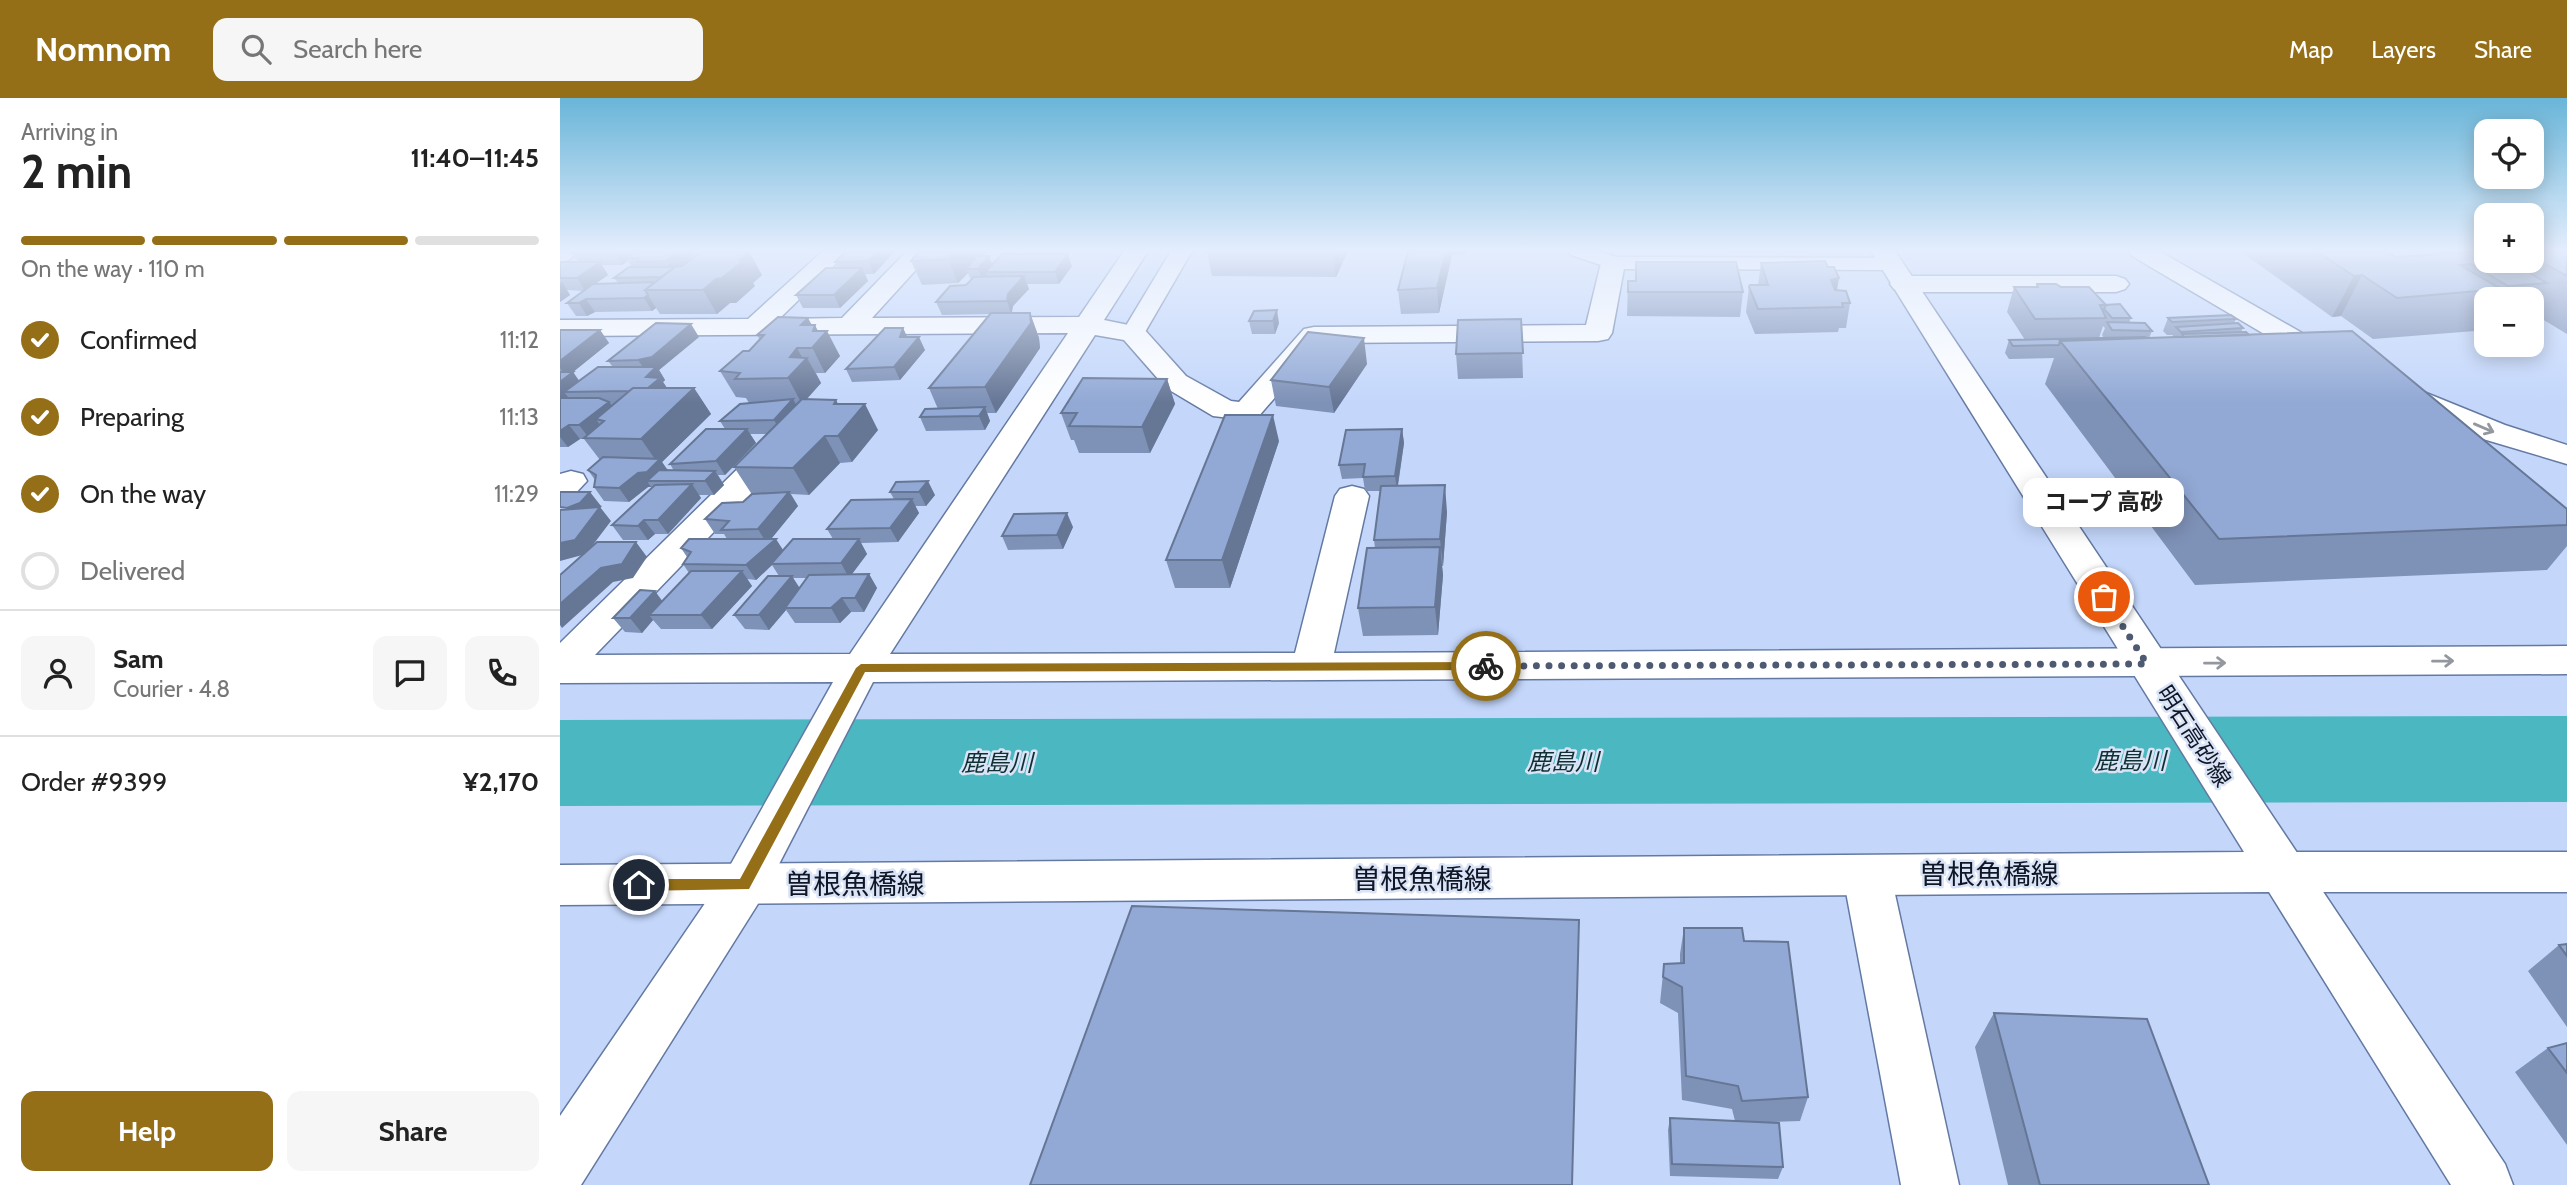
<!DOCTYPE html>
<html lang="en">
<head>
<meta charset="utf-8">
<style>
	body { margin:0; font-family:Cabin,"Noto Sans JP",sans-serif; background:#f6f6f6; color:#222; height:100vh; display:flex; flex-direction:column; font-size:26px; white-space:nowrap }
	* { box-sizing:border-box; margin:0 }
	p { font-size:23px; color:#767676 }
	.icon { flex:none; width:38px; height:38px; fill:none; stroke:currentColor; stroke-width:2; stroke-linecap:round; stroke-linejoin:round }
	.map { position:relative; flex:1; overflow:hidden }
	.side { display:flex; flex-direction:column; background:#fff; width:560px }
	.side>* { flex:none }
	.fabs { position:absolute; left:1914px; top:21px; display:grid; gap:14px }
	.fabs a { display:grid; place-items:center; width:70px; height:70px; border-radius:14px; background:#fff; box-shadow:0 4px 18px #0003; font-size:35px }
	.pin { position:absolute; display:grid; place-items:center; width:60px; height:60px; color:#fff; margin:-30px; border:4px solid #fff; border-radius:50%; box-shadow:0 2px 7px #0007 }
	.courier { position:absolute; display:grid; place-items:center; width:70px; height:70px; margin:-35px; border:5px solid #946f18; border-radius:50%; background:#fff; color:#222; box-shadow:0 2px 9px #0007 }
	.bubble { position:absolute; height:49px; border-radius:14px; background:#fff; box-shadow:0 4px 18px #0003; font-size:23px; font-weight:700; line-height:49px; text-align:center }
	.head em { font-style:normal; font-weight:700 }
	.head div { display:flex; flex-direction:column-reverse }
	.head { display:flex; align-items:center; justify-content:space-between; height:119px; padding:0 21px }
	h1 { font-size:46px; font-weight:700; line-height:52px }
	.bar { display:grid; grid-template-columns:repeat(4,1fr); gap:10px 7px; align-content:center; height:84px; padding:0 21px }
	.bar i { height:9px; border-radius:5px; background:#e0e0e0 }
	.bar .active { background:#946f18 }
	.bar p { grid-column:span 4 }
	.line { display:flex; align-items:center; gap:18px; padding:0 21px; border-top:2px solid #e0e0e0 }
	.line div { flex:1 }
	.round { display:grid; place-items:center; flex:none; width:74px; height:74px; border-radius:14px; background:#f6f6f6 }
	ol { padding:0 21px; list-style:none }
	li { display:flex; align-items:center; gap:21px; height:77px }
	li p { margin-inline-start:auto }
	li .icon { padding:7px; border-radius:50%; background:#946f18; color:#fff; stroke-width:4 }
	li:last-child { color:#767676 }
	li i { width:38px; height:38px; border:4px solid #e0e0e0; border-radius:50% }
	.button { display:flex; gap:14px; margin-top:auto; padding:14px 21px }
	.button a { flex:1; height:80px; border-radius:14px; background:#946f18; color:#fff; font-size:28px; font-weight:700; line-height:80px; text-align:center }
	.button a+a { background:#f6f6f6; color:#222 }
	header { display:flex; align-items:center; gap:42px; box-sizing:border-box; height:98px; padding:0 35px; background:#946f18; color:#fff }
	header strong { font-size:33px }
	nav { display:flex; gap:38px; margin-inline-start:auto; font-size:24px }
	.search { width:490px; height:63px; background:#f6f6f6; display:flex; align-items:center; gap:18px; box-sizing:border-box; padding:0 24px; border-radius:14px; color:#767676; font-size:26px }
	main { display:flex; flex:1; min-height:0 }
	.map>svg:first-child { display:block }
</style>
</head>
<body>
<header>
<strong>Nomnom</strong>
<div class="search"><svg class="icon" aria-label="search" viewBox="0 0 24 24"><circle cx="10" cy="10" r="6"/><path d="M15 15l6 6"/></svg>Search here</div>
<nav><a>Map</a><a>Layers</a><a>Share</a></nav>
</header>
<main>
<section class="side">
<div class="head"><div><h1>2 min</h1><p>Arriving in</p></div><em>11:40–11:45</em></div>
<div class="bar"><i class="active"></i><i class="active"></i><i class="active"></i><i></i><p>On the way · 110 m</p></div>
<ol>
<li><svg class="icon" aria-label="check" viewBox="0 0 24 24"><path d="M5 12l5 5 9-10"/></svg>Confirmed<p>11:12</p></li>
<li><svg class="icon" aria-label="check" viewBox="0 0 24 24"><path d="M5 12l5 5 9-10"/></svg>Preparing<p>11:13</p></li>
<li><svg class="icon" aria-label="check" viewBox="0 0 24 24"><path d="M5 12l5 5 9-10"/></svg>On the way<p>11:29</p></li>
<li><i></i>Delivered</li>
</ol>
<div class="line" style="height:126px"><a class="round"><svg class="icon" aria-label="person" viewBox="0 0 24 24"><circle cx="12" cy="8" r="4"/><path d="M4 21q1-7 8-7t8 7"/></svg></a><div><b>Sam</b><p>Courier · 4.8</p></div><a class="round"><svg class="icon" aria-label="chat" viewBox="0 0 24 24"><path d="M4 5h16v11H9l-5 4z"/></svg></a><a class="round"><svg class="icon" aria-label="phone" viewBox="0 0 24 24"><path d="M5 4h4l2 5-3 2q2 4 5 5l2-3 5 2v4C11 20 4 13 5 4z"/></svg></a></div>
<div class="line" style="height:91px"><div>Order #9399</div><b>¥2,170</b></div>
<div class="button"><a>Help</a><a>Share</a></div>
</section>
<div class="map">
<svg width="2007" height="1087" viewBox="0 0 2007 1087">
	<rect width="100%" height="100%" fill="#c4d7fb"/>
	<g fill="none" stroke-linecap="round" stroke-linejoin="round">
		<path fill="#4ab7c1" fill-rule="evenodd" d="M2007,618V704L0,708V622Z"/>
		<g stroke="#6479a2" stroke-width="3">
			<path id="service" d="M611,153H632L581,241H565L561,236Z
				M1008,153H1039L1055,159L1331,160L1339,161L1342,166L1339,171L1331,172L1053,171L1011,157Z"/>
		</g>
		<g stroke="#6479a2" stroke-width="3">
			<path id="minor" d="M0,153H18L9,162L0,164Z
				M263,153H289L219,221L282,220L347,153H373L312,220L519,219L564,153H588L544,222L583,230L626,278L671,303L679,304L744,231L754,229L1026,227L1041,165L1044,160L1053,158L1062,160L1065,165L1052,235L1048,241L1038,243L762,245L698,319L687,322L653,318L606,290L564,242L535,237L330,556L735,555L775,398L780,391L792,388L804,391L809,398L774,555L2007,548V576L313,584L201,801L21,1087H0V1018L167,773L273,584L0,585V545L209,340L220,338L231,340L236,347L231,354L35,557L290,556L508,235L0,238V222L188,221Z
				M1569,153H1599L1777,255L1781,261L1777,267L1767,269L1757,267L1572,158Z
				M1343,178H1556L1565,181L1569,186L1565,191L1556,194H1343L1334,191L1330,186L1334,181Z
				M1844,286L1945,327L2007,347V366L1923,341L1834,301L1829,295L1834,289Z
				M11,373L23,376L27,383L12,399L0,402V376Z
				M1307,758L1324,764L1331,778L1399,1087H1341L1283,778L1290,764Z"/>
		</g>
		<g stroke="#6479a2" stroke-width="3">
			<path id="tertiary" d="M1725,754H2007V794H1725L1708,788L1702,774L1708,760Z"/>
		</g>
		<g stroke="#6479a2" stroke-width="3">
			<path id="secondary" d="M1311,153H1335L1945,1066L1953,1087H1891L1709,794L0,807V767L1684,754Z"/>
		</g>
		<use href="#service" fill="#fff" fill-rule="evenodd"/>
		<use href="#minor" fill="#fff" fill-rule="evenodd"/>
		<use href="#tertiary" fill="#fff" fill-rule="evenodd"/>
		<use href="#secondary" fill="#fff" fill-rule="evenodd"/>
	</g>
	<path fill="#7e91b7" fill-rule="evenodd" d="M138,153L123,167L202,177L193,185L195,188L176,205H170L157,216H100L96,210L92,213L35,214L27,218H16L7,205L24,193L7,192L10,197L0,204V164H19L12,155ZM68,163L72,169L54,180L58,185L35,186L48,177L42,167H62Z
		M286,153H335L314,176H305L308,183L280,210H243L236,197L278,170L275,164Z
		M359,153H427L423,158L432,166L512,168L499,186H467L469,191L453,208L452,215H470L479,240L480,250L436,315H427L430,323L425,332L366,333L360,319L378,311L369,290L430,216L382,217L376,204L406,187L411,182L408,175L398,185L362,187L351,163Z
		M788,153L776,179L652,178L647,154Z
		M848,153H906L905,156L892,157L879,215L841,216L838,192Z
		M1171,153H1250V154L1171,155Z
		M1680,153H1826L1836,159L1877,156L1872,153H1927V163H1972V153H2007V236L1972,215V201H1927V229H1922L1918,227L1915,233L1813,241L1781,218L1772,219Z
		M1201,165L1277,192L1290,205L1286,230H1279L1278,234L1195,236L1186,214L1189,189L1198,187Z
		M1068,183L1183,194L1180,219L1067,218Z
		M1477,186L1501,189L1546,207L1571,220L1569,225L1592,233L1589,240L1612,239L1613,237H1607L1603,233L1608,220L1676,221L1674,226L1683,230L1681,234L1689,237L2007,411V448L1987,472L1635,487L1485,286L1494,260L1449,261L1445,255L1449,242H1465L1447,214L1454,189H1476ZM1543,228L1545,230L1542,237L1544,240H1539Z
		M694,213L719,225L715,236H692L689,223Z
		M961,221L963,280L898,281L896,256Z
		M252,227L280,258L265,275H256L261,285L247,301H254L278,306L318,332L292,364L280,365L249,397L231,396L238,408L211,441L223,452L273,441L267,431L334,401L330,394L336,384L375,397L366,408H355L359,415L338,444L301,445L307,456L292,476H309L317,490L304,514H291L280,525H235L226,512L209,532L185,531L174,517L219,478L212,467L196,482L187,481L192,488L152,531H101L93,522L82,535L65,534L53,520L102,503L129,475L123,466L127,459L121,450L167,441L164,436H155L145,421L183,404L195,396L191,395L174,369L207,336H190L196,345L165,377H158L164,387L154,397H139L141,400L108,436H95L88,442H63L52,427L92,389H88L69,404L44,403L34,389L35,382L28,372L40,362L24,341H20L8,349H0V232H40L49,245L13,274L19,283L53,269L48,263L139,239L99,272L105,282L103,284L107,290H134L151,316L102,364L108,372L114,373L110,366L165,331L160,323L189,305L186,300L176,299L160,273L189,253L200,242L197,237ZM233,480H248L240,490Z
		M343,230L347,239L365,252L340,282L292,284L286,271Z
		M807,266L774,315L716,308L711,282Z
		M607,281L615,306L590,355H519L514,342H511L501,315Z
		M842,331L844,345L838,388L887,414L883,468H882L883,477L878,537L803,538L798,510L815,450L814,442L821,393H805L803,380L782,381L779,367Z
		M719,343L670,490H615L606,462Z
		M513,429L503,451L448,452L442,438Z
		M1124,830L1184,843L1248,999L1240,1023L1211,1024L1223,1069L1218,1081L1110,1078L1108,1032L1110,1020L1175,1023L1172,1011L1122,1002L1118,915L1100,905L1104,866L1120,865V856Z
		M2007,846V929L1968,873L1999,847Z
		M1434,915L1649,1087H1448L1415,949Z
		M2007,945V1047L1955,974L1988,950Z"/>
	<path fill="#667695" d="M56,153H81L66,160L68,163L62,167L55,154Z
		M118,153H138L113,176L106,163Z
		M189,153L202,177L193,185L195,188L176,205H170L157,216L143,192Z
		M318,153H335L314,176L308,163Z
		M396,153H427L411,171H406L408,175L398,185L388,161Z
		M774,153H788L776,179L773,155Z
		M886,153H906L905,156L892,157L879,215L877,190Z
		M508,156L512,168L499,186L495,174Z
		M429,158L434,170L425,174L427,178L423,184L418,171Z
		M40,164L48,177L25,193L17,180Z
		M302,170L308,183L280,210L274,197Z
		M1802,177L1781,218L1772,219L1794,178Z
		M464,178L469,191L453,208L451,215L447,203L448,196Z
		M1279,180L1275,204L1271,182Z
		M2,184L10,197L0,204V186Z
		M88,197L96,210L92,213L84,200Z
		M26,201L35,214L27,218L19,205Z
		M717,212L719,225L715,236L713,223Z
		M470,215L479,240L480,250L436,315L425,289Z
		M248,220L254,231L255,227L261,239L267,233L280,258L265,275L241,227Z
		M131,226L139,239L99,272L105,282L103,284L109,293L93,307L86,279L87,275L78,262Z
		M343,230L349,243L340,239Z
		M40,232L49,245L13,274L22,287L4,294L8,299L0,305V284L6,279L0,270V263Z
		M359,239L365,252L340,282L334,269Z
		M804,240L807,266L774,315L769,289Z
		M237,250L244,263L247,260L261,285L242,306L228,280L230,259Z
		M607,281L615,306L590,355L582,329Z
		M134,290L151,316L102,364L109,375L87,383L91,389H88L69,404L59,390L78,375L97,364L81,341Z
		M233,301L240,314L222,336L214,322Z
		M276,302L288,325L305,306L318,332L292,364L278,338L274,306Z
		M49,304L59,317L44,323L36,321L42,330L29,340L19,327Z
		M425,309L430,323L425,332L419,318Z
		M713,317L719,343L670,490L662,462Z
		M9,327L20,341L8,349L0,339V333Z
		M187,331L196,345L165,377L156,363Z
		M842,331L844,345L837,392L835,378Z
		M265,338L280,365L249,397L233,370Z
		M155,373L164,387L154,397L145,383Z
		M368,383L375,397L366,408L359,394Z
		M132,386L141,400L108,436L98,422Z
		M885,387L887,414L883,468L880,441Z
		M30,394L41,408L31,419L18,424L7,410Z
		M229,394L238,408L207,446L198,431Z
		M352,401L359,415L338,444L330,430Z
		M40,409L51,423L26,456L0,463V445Z
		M507,415L513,429L503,451L497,437Z
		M84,422L95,436L88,442L78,428Z
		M216,441L225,455L211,466L212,467L196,482L186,467Z
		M299,441L307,456L289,480L281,465Z
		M76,444L87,459L73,480L53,484L2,530L0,527V506L41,470Z
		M880,449L883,477L878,537L875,509Z
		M182,473L192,488L152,531L141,517Z
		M309,476L317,490L304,514L295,500Z
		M232,478L241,493L225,510L226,512L209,532L199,517Z
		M95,493L106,508L89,517L93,522L82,535L70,520Z
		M282,500L291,514L280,525L271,510Z"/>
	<path fill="#92a9d5" stroke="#667695" stroke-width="2" d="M15,153H56L55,154L12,155Z
		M74,153H118L106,163L77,164L79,160H66Z
		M142,153H189L179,162L182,164L162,180L156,181L143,192H85L115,169L122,168Z
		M286,153H318L308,163L275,164Z
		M359,153H396L388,161L351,163Z
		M647,153H774L773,155L647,154Z
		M848,153H886L877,190L838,192Z
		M1756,153H1826L1836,159L1927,153V163H1958H1949L1987,185L1948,188L1911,166L1900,167L1941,191L1837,200L1802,177L1794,178Z
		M1972,153H2007V178L1976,161L1972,162Z
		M442,156H508L495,174H425Z
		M417,158H429L418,171H406Z
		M1265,163L1268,169H1274L1279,180L1271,182L1275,192L1286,193L1290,205H1282L1283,209L1198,211L1189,189L1190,187H1208L1201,165Z
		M0,164H40L17,180H0Z
		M1076,164H1176L1183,194H1068V183H1076Z
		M69,169H115L101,179L54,180Z
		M266,170H302L274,197H236Z
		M464,178L448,196L447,203L376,204L390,188L406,187L414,179Z
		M95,184L85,192L88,197L84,200L26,201L19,205H7L33,186Z
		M1477,186H1496L1501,189H1529L1546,207H1540L1546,220L1475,221L1454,189H1478Z
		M1560,206L1571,220H1552L1544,211L1546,207H1544Z
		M717,212L713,223H689L694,213Z
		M431,215H470L471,225L425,289L369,290Z
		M1671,217L1676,221L1612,224L1608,220Z
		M218,219L248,220L241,227H255L253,233H267L252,250H237L230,259L247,260L228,280L175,281L180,275L160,273L183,253H189L204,237H197Z
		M961,221L963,255L896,256L898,222Z
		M1547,224L1585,225L1592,233L1552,232Z
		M96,225L131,226L92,259L78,262L48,263Z
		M1678,225L1683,230L1621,234L1616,229Z
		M325,230H343L340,239H359L334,269L286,271Z
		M0,232H40L0,263Z
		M1792,233L2007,411V427L1659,441L1500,243Z
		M748,234L804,240L769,289L711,282Z
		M1686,234L1689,237L1624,239L1622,236Z
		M1586,239L1500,243L1499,247L1453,248L1449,242Z
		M38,269H96L86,279L100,280L88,290H73L69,293L4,294Z
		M0,274H13L0,284Z
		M523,280L607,281L582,329L509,328L517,315H501Z
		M73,290H134L81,341L24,340L44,323L36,321Z
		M0,300H39L49,304L19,327H9L0,333Z
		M233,301L214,322L160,323L180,306Z
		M242,301L276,302L274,306H305L278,338H265L233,370L174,369Z
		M425,309L419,318L360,319L365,311Z
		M665,317H713L662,462H606Z
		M146,331H187L156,363L110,366Z
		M842,331L835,378L803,379L805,366L779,367L786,332Z
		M43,359L100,361L87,374L78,375L59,390L34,389L36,377L28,372Z
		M99,372L155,373L145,383H87Z
		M368,383L359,394H330L336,384Z
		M132,386L98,422H84L78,428L52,427L95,387Z
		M885,387L880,441L814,442L821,388Z
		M30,394L20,405L7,410L0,409V394Z
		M229,394L198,431L161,432L169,423L145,421L162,405L183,404L192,396Z
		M352,401L330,430L267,431L291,402Z
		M40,409L15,442L0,445V412Z
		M507,415L497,437L442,438L454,416Z
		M129,441H216L186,467L123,466L131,454L121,450Z
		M233,441H299L281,465L211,466Z
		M37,444H76L62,466L41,470L0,506V477Z
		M880,449L875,509L798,510L807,450Z
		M131,473H182L141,517H89Z
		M309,476L295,500H282L271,510H225L249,477Z
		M208,478H232L199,517H174Z
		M80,492L95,493L70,520H53Z
		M572,808L1019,822L1012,1087H470Z
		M1124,830H1182L1184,843L1228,844L1248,999L1182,1003L1178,988L1126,978L1122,889L1103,879L1104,866L1124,865Z
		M2007,846V858L1999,847Z
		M1434,915L1587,921L1649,1087H1480Z
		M2007,945V975L1988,950Z
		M1110,1020L1219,1025L1223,1069L1112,1066Z"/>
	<defs><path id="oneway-shaft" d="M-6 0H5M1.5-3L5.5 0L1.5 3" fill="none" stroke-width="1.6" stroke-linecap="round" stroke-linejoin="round" transform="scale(1.75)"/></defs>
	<g stroke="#93979e">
		<use href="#oneway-shaft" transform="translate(1924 330) rotate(23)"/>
		<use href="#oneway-shaft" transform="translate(1883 563) rotate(-1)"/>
		<use href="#oneway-shaft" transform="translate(1655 565) rotate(-1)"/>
	</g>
	<linearGradient id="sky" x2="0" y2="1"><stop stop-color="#69b5d8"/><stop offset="0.5" stop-color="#e4edfd"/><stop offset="1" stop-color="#e4edfd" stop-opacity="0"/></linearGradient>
	<rect width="2007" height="305" fill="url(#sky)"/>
	<path fill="#946f18" d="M926,564L932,568L926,572L305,574L189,791L79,793L72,787L79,781H180L296,570L301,566Z"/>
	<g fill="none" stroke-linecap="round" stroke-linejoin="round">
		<path stroke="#4e5a71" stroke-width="7" stroke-dasharray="0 12.6" d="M926,568L1587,566L1544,499"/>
	</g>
	<g text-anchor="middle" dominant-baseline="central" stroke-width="5" stroke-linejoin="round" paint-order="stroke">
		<g font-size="23" fill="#0f1727" stroke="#dae4f6">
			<text transform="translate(1634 638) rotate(57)">明石高砂線</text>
		</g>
		<g font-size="24" font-style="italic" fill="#0e3033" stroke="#dae4f6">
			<text x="1570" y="662">鹿島川</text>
			<text x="1003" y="663">鹿島川</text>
			<text x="437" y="664">鹿島川</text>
		</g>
		<g font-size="28" fill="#0f1727" stroke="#dae4f6">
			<text x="1429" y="776">曽根魚橋線</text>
			<text x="862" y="781">曽根魚橋線</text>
			<text x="295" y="786">曽根魚橋線</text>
		</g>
	</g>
</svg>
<div class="fabs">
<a><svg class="icon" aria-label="locate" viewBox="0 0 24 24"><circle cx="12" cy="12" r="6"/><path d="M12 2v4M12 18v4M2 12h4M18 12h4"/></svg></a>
<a>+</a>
<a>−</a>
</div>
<div class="pin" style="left:1544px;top:499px;background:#ea580c"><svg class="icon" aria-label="bag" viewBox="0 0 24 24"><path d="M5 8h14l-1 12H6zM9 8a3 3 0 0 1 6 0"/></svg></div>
<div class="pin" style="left:79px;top:787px;background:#1f2937"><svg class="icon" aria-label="home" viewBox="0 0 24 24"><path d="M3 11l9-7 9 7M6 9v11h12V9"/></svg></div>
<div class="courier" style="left:926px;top:568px"><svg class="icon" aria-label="bike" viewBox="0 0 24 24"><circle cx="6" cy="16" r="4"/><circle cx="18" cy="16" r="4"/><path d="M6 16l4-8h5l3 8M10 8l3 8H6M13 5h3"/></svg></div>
<div class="bubble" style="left:1463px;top:380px;width:161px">コープ 高砂</div>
</div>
</main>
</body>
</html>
